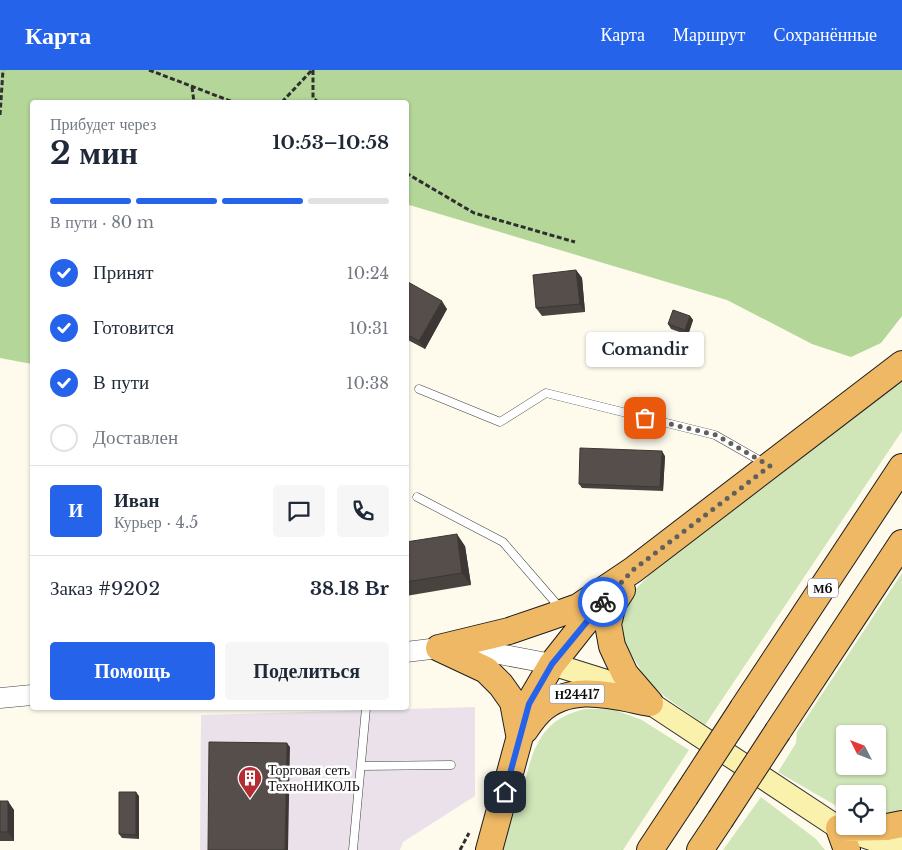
<!DOCTYPE html>
<html lang="ru">
<head>
<meta charset="utf-8">
<style>
	body { margin:0; font-family:"Libre Baskerville",serif; background:#f6f6f7; color:#1f2937; height:100vh; display:flex; flex-direction:column; font-size:19px; white-space:nowrap }
	* { box-sizing:border-box; margin:0 }
	p { font-size:16px; color:#747a83 }
	.icon { flex:none; width:28px; height:28px; fill:none; stroke:currentColor; stroke-width:2; stroke-linecap:round; stroke-linejoin:round }
	.map { position:relative; flex:1; overflow:hidden }
	.side { position:absolute; left:30px; top:30px; width:379px; height:610px; display:flex; flex-direction:column; background:#fff; border-radius:5px; box-shadow:0 1px 4px #0004 }
	.side>* { flex:none }
	.needle { width:32px; rotate:312deg }
	.fabs { position:absolute; left:836px; top:655px; display:grid; gap:10px }
	.fabs a { display:grid; place-items:center; width:50px; height:50px; border-radius:5px; background:#fff; box-shadow:0 1px 4px #0004; font-size:25px }
	.pin { position:absolute; display:grid; place-items:center; width:42px; height:42px; color:#fff; margin:-21px; border-radius:10px; box-shadow:0 2px 8px #0006 }
	.courier { position:absolute; display:grid; place-items:center; width:50px; height:50px; margin:-25px; border:4px solid #2563eb; border-radius:50%; background:#fff; color:#222; box-shadow:0 1px 6px #0007 }
	.bubble { position:absolute; height:35px; border-radius:5px; background:#fff; box-shadow:0 1px 4px #0004; font-size:16px; font-weight:700; line-height:35px; text-align:center }
	.headline em { font-style:normal; font-weight:700 }
	.headline div { display:flex; flex-direction:column-reverse }
	.headline { display:flex; align-items:center; justify-content:space-between; height:85px; padding:0 20px }
	h1 { font-size:32px; font-weight:700; line-height:38px }
	.bar { display:grid; grid-template-columns:repeat(4,1fr); gap:8px 5px; align-content:center; height:60px; padding:0 20px }
	.bar i { height:6px; border-radius:4px; background:#e0e1e3 }
	.bar .active { background:#2563eb }
	.bar p { grid-column:span 4 }
	.line { display:flex; align-items:center; gap:12px; padding:0 20px; border-top:1px solid #e0e1e3 }
	.line div { flex:1 }
	.round { display:grid; place-items:center; flex:none; width:52px; height:52px; border-radius:5px; background:#f6f6f7 }
	ol { padding:0 20px; list-style:none }
	li { display:flex; align-items:center; gap:15px; height:55px }
	li p { margin-inline-start:auto }
	li .icon { padding:5px; border-radius:50%; background:#2563eb; color:#fff; stroke-width:4 }
	li:last-child { color:#747a83 }
	li i { width:28px; height:28px; border:2px solid #e0e1e3; border-radius:50% }
	.button { display:flex; gap:10px; margin-top:auto; padding:10px 20px }
	.button a { flex:1; height:58px; border-radius:5px; background:#2563eb; color:#fff; font-size:20px; font-weight:700; line-height:58px; text-align:center }
	.button a+a { background:#f6f6f7; color:#1f2937 }
	header { display:flex; align-items:center; gap:30px; box-sizing:border-box; height:70px; padding:0 25px; background:#2563eb; color:#fff }
	header strong { font-size:24px }
	nav { display:flex; gap:28px; margin-inline-start:auto; font-size:18px }
	.map>svg:first-child { display:block }
</style>
</head>
<body>
<header>
<strong>Карта</strong>
<nav><a>Карта</a><a>Маршрут</a><a>Сохранённые</a></nav>
</header>
<div class="map">
<svg width="902" height="780" viewBox="0 0 902 780">
	<rect width="100%" height="100%" fill="#fefbed"/>
	<path fill="#eae1eb" d="M475,637V726L403,772L400,780H200L201,645Z"/>
	<path fill="#d0e6b9" fill-rule="evenodd" d="M902,312V361L705,655L664,626L646,609L624,572L622,544L634,521L660,494Z
		M902,503V745L878,746V724H845V739L840,738L778,702L796,673L797,662ZM845,664H878V696H845Z
		M585,639H612L642,650L689,680L623,780H501L513,735L520,732C528,702 532,663 563,647C570,643 578,641 585,639Z
		M761,727L816,769L825,780H723Z"/>
	<path fill="#b4d699" d="M0,0H902V246L881,273L851,287L812,274L727,230L406,134V32H32V294L0,288Z"/>
	<g fill="none" stroke-linecap="round" stroke-linejoin="round">
		<g stroke="#404040" stroke-width="9">
			<path id="service" d="M419,319L500,352L546,323L715,365L766,394
				M417,427L503,472L561,539
				M361,696L451,695
				M353,780L366,638"/>
		</g>
		<g stroke="#404040" stroke-width="21">
			<path id="tertiary" d="M406,582L439,578L499,584L552,594
				M0,628L32,625"/>
		</g>
		<g stroke="#2f2f2f" stroke-width="24">
			<path id="secondary" d="M552,594L603,610L650,633L839,758L883,773L902,776"/>
		</g>
		<g stroke="#1e1e1e" stroke-width="28">
			<path id="trunk" d="M622,520L613,534L608,554L612,576L625,604L650,633
				M439,578L509,561L547,548L578,537L633,500L902,294
				M439,578L486,600L501,615L513,632L519,664
				M743,638L902,397
				M525,660C529,654 534,647 539,642C570,612 613,626 650,633
				M778,661L902,473
				M489,780L529,633L552,594L582,556L607,527
				M650,780L685,727
				M700,780L720,750
				M847,780L839,758L887,757L902,754"/>
		</g>
		<path stroke="#2f2f2f" stroke-width="3" stroke-dasharray="5 2.5" stroke-linecap="butt" d="M149,0L233,32
			M313,0V28L318,32
			M192,17L194,32
			M282,32L312,0
			M0,45L3,0
			M406,103L474,143L575,172
			M460,780L469,763"/>
		<use href="#service" stroke="#fff" stroke-width="8"/>
		<use href="#tertiary" stroke="#fff" stroke-width="20"/>
		<use href="#secondary" stroke="#faf2ac" stroke-width="22"/>
		<use href="#trunk" stroke="#eeb864" stroke-width="26"/>
		<g stroke="#1e1e1e" stroke-width="28" stroke-linecap="butt">
			<path id="trunk-bridge" d="M685,727L743,638
				M720,750L778,661"/>
		</g>
		<use href="#trunk-bridge" stroke="#eeb864" stroke-width="26"/>
	</g>
	<path fill="#494340" d="M576,200L582,208L585,242L542,246L536,238Z
		M406,215L447,239L425,279L406,269Z
		M690,246L693,250L688,265L671,259L668,254Z
		M665,386L663,421L582,418L579,414Z
		M406,472L465,476L471,515L406,526Z
		M139,726V769L122,768L119,764Z
		M0,731L14,740V771H0Z"/>
	<path fill="#3c3734" d="M576,200L582,208L585,242L580,234Z
		M442,231L447,239L425,279L419,271Z
		M690,246L693,250L688,265L685,260Z
		M662,381L665,386L663,421L660,417Z
		M457,464L465,476L471,515L462,503Z
		M287,673L290,677L288,780H285Z
		M136,722L139,726V769L136,765Z
		M8,731L14,740V771L8,762Z"/>
	<path fill="#554e4a" stroke="#3c3734" d="M576,200L580,234L536,238L533,205Z
		M408,212L442,231L419,271L406,264V215Z
		M673,240L690,246L685,260L668,254Z
		M580,378L662,381L660,417L579,414Z
		M457,464L462,503L406,512V472Z
		M209,672L287,673L285,780H208Z
		M119,722H136V765L119,764Z
		M0,731H8V762H0Z"/>
	<g fill="none" stroke-linecap="round" stroke-linejoin="round">
		<path stroke="#61605b" stroke-width="5" stroke-dasharray="0 9" d="M603,532L633,500L770,396L716,365L645,348"/>
		<path stroke="#2563eb" stroke-width="6" d="M505,722L529,634L552,594L603,532"/>
	</g>
	<defs>
		<g id="building-pin" transform="scale(1.25)"><path d="M0 17L-7.5 6A9.5 9.5 0 1 1 7.5 6Z" fill="#b52c32" stroke="#fff"/><path d="M-4-6H4V6H1V3H-1V6H-4ZM-2.5-4.3h1.7v1.8h-1.7ZM.8-4.3h1.7v1.8H.8ZM-2.5-1h1.7V.8h-1.7ZM.8-1h1.7V.8H.8Z" fill="#fff"/></g>
	</defs>
	<g fill-rule="evenodd">
		<use href="#building-pin" x="250" y="708"/>
	</g>
	<g text-anchor="middle" dominant-baseline="central" stroke-width="5" stroke-linejoin="round" paint-order="stroke">
		<g fill="#fff" stroke="#565656" stroke-width="1">
			<rect x="808" y="508.5" width="30" height="19" rx="4"/>
			<rect x="549.5" y="614.5" width="55" height="19" rx="4"/>
		</g>
		<g font-size="12" font-weight="bold" fill="#0d0d0d">
			<text x="823" y="518">М6</text>
			<text x="577" y="624">Н24417</text>
		</g>
		<g font-size="14" fill="#0d0d0d" stroke="#fff" text-anchor="start">
			<text x="268" y="700">Торговая сеть<tspan x="268" dy="16">ТехноНИКОЛЬ</tspan></text>
		</g>
	</g>
</svg>
<div class="fabs">
<a><svg class="needle" viewBox="-14 -14 28 28"><path d="M0-13l5 13h-10z" fill="#e53935"/><path d="M0 13l5-13h-10z" fill="#747a83"/></svg></a>
<a><svg class="icon" aria-label="locate" viewBox="0 0 24 24"><circle cx="12" cy="12" r="6"/><path d="M12 2v4M12 18v4M2 12h4M18 12h4"/></svg></a>
</div>
<div class="pin" style="left:645px;top:348px;background:#ea580c"><svg class="icon" aria-label="bag" viewBox="0 0 24 24"><path d="M5 8h14l-1 12H6zM9 8a3 3 0 0 1 6 0"/></svg></div>
<div class="pin" style="left:505px;top:722px;background:#1f2937"><svg class="icon" aria-label="home" viewBox="0 0 24 24"><path d="M3 11l9-7 9 7M6 9v11h12V9"/></svg></div>
<div class="courier" style="left:603px;top:532px"><svg class="icon" aria-label="bike" viewBox="0 0 24 24"><circle cx="6" cy="16" r="4"/><circle cx="18" cy="16" r="4"/><path d="M6 16l4-8h5l3 8M10 8l3 8H6M13 5h3"/></svg></div>
<div class="bubble" style="left:586px;top:262px;width:118px">Comandir</div>
<section class="side">
<div class="headline"><div><h1>2 мин</h1><p>Прибудет через</p></div><em>10:53–10:58</em></div>
<div class="bar"><i class="active"></i><i class="active"></i><i class="active"></i><i></i><p>В пути · 80 m</p></div>
<ol>
<li><svg class="icon" aria-label="check" viewBox="0 0 24 24"><path d="M5 12l5 5 9-10"/></svg>Принят<p>10:24</p></li>
<li><svg class="icon" aria-label="check" viewBox="0 0 24 24"><path d="M5 12l5 5 9-10"/></svg>Готовится<p>10:31</p></li>
<li><svg class="icon" aria-label="check" viewBox="0 0 24 24"><path d="M5 12l5 5 9-10"/></svg>В пути<p>10:38</p></li>
<li><i></i>Доставлен</li>
</ol>
<div class="line" style="height:90px"><b class="round" style="background:#2563eb;color:#fff">И</b><div><b>Иван</b><p>Курьер · 4.5</p></div><a class="round"><svg class="icon" aria-label="chat" viewBox="0 0 24 24"><path d="M4 5h16v11H9l-5 4z"/></svg></a><a class="round"><svg class="icon" aria-label="phone" viewBox="0 0 24 24"><path d="M5 4h4l2 5-3 2q2 4 5 5l2-3 5 2v4C11 20 4 13 5 4z"/></svg></a></div>
<div class="line" style="height:65px"><div>Заказ #9202</div><b>38.18 Br</b></div>
<div class="button"><a>Помощь</a><a>Поделиться</a></div>
</section>
</div>
</body>
</html>
